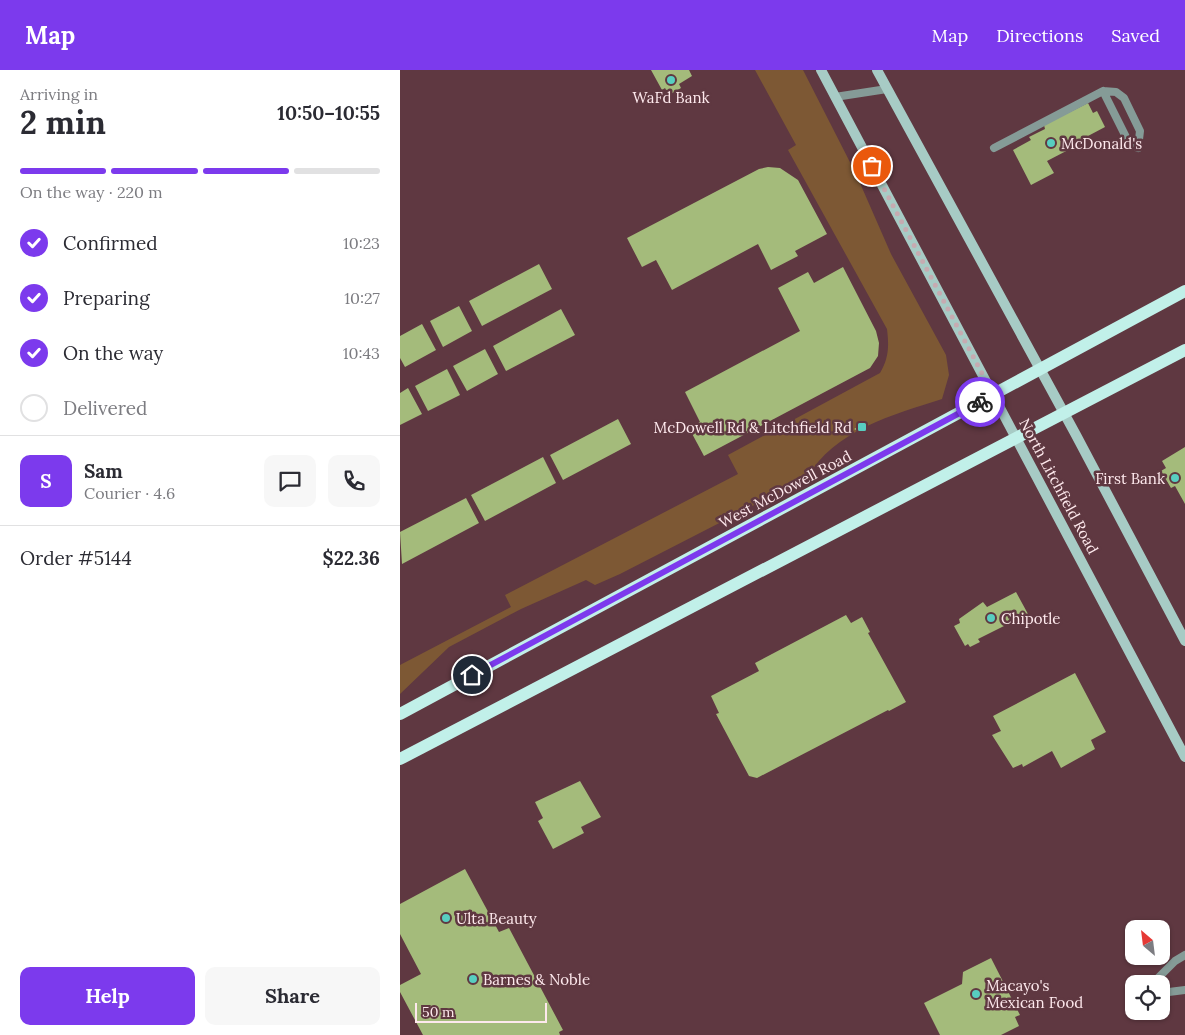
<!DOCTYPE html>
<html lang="en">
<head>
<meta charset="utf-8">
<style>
	body { margin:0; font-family:Lora,serif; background:#f7f7f7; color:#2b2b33; height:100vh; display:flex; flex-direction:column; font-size:19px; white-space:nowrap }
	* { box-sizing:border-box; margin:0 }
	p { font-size:16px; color:#7c7c81 }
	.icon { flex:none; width:28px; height:28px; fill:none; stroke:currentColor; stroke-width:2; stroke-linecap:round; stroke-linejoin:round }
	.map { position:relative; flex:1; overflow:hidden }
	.drawer { display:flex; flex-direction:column; background:#fff; width:400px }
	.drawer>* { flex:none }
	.needle { width:32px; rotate:332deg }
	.fabs { position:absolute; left:725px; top:850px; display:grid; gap:10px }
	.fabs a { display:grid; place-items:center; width:45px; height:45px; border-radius:10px; background:#fff; box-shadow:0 1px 4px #0004; font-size:25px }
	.scale { position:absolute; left:15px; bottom:12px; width:132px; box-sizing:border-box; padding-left:5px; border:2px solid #fee9ed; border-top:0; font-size:14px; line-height:18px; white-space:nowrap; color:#fee9ed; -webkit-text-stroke:4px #5f3841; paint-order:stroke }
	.pin { position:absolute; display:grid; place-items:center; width:42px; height:42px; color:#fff; margin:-21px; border:2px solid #fff; border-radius:50%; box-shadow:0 1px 5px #0007 }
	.courier { position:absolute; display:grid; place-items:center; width:50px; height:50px; margin:-25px; border:4px solid #7c3aed; border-radius:50%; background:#fff; color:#222; box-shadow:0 1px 6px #0007 }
	.headline em { font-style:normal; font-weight:700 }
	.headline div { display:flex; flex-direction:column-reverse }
	.headline { display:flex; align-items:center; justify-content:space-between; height:85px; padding:0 20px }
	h1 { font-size:32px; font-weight:700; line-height:38px }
	.bar { display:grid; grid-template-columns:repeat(4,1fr); gap:8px 5px; align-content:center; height:60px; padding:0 20px }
	.bar i { height:6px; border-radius:4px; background:#e1e1e2 }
	.bar .active { background:#7c3aed }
	.bar p { grid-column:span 4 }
	.line { display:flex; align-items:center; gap:12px; padding:0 20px; border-top:1px solid #e1e1e2 }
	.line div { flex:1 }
	.round { display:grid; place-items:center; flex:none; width:52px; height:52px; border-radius:10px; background:#f7f7f7 }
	ol { padding:0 20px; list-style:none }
	li { display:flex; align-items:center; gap:15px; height:55px }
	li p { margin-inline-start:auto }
	li .icon { padding:5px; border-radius:50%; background:#7c3aed; color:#fff; stroke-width:4 }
	li:last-child { color:#7c7c81 }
	li i { width:28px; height:28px; border:2px solid #e1e1e2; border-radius:50% }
	.primary-button { display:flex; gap:10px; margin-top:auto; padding:10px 20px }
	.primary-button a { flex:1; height:58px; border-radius:10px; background:#7c3aed; color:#fff; font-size:20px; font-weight:700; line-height:58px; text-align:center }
	.primary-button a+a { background:#f7f7f7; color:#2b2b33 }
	header { display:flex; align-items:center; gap:30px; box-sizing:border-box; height:70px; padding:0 25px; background:#7c3aed; color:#fff }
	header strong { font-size:24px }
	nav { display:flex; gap:28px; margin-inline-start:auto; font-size:18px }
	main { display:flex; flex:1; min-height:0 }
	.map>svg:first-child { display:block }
</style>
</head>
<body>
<header>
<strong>Map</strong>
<nav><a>Map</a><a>Directions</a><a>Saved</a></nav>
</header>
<main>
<section class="drawer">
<div class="headline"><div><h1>2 min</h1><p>Arriving in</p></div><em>10:50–10:55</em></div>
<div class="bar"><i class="active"></i><i class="active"></i><i class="active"></i><i></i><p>On the way · 220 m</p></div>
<ol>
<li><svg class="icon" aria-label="check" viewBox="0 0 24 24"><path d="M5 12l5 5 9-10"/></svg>Confirmed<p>10:23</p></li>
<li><svg class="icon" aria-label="check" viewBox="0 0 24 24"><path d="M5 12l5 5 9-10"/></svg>Preparing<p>10:27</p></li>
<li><svg class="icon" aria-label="check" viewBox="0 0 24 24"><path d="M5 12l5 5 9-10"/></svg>On the way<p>10:43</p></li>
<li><i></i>Delivered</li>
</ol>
<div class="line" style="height:90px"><b class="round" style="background:#7c3aed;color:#fff">S</b><div><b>Sam</b><p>Courier · 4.6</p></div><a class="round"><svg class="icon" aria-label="chat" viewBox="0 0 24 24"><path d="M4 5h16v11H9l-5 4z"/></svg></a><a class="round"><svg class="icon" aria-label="phone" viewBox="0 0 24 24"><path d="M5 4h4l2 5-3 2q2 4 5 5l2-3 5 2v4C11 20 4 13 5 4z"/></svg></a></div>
<div class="line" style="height:65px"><div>Order #5144</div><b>$22.36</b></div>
<div class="primary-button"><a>Help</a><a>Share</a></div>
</section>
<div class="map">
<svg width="785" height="965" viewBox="0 0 785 965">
	<rect width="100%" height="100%" fill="#5f3841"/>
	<path fill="#7d5834" d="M355,0H403L456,104L491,184L546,285L549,305L542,329C493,345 434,360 407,408L220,504L195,515L186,510L121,539L49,577L0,624V595L111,537L105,525L338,404L328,385L480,303C489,288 489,276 487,259L388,80L396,75Z"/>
	<path fill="#a4bb7b" d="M251,0H289L292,6L279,14L281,18L269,25L265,18L262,20Z
		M688,33L693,43L697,41L705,57L671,75L672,78L647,91L654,103L631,115L613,80L631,70L629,67L645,59L644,55Z
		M368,97L380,98L398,110L427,164L395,181L398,186L371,200L358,174L272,220L256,190L242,197L227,168L359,99Z
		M139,194L152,219L82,256L69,231Z
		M443,197L476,261L479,273L478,286L470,298L304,386L289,358L300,352L285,322L400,261L378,218L408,202L414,213Z
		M59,236L72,261L43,277L30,251Z
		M161,239L175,265L106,301L93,276Z
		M22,254L36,280L5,297L0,288V266Z
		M85,279L98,304L67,321L53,296Z
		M47,299L60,325L28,341L15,316Z
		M8,318L22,344L0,355V323Z
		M218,349L231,374L163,410L150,385Z
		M463,354L465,358L458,361L454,359Z
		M785,377V434L775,416L771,418L761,401L766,398L762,391Z
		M143,387L156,413L85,451L71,425Z
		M66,428L79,453L2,494L0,462Z
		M616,522L628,544L578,569L580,572L570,577L568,574L565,576L554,556L560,553L559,549L583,532L587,537Z
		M446,545L451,553L462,547L470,562L468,563L506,632L489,641L488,640L357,708L349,706L316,644L319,643L311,626L359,601L355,593Z
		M675,603L706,662L691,670L695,679L661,698L652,681L623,697L622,694L613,698L592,665L601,661L593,646Z
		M180,711L201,747L181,757L184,763L153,779L138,751L143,748L135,732Z
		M65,799L99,862L109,858L163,960L159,962L160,965H23L0,922V915L21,904L0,864V834Z
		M591,888L620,945L615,947L619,956L601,965H540L524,933L562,914L563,902Z"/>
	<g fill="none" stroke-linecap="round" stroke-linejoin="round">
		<path stroke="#859b97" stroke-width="8" d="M703,21L727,69L738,78
			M435,27L487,19
			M594,78L703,21L716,22L724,28L740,61L738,78
			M752,914L775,891L785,885
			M761,923L785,920"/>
		<path stroke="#a7cbc5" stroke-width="10" d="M421,0L785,687
			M477,0L676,365L785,571"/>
		<path stroke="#c1f0e9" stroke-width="12" d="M0,644L785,221
			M0,689L785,280"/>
	</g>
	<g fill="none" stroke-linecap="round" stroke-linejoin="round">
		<path stroke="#c6abb1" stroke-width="5" stroke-dasharray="0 9" d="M472,96L593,324L580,332"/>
		<path stroke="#7c3aed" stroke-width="6" d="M72,605L580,332"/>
	</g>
	<g fill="#58cec0" stroke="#5f3841" stroke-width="2">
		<circle cx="271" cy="10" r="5"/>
		<circle cx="651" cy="73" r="5"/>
		<rect x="457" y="352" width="10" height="10" rx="2.5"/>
		<circle cx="775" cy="408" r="5"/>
		<circle cx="591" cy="548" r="5"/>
		<circle cx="46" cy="848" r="5"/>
		<circle cx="73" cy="909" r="5"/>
		<circle cx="576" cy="924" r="5"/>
	</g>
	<g text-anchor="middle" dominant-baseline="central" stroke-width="5" stroke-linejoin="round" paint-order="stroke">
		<g font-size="15" fill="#fee9ed" stroke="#5f3841" text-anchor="start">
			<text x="271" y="27" text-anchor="middle">WaFd Bank</text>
			<text x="661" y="73">McDonald's</text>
			<text x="452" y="357" text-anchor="end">McDowell Rd &amp; Litchfield Rd</text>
			<text x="765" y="408" text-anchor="end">First Bank</text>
			<text x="601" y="548">Chipotle</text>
			<text x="56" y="848">Ulta Beauty</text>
			<text x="83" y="909">Barnes &amp; Noble</text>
			<text x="586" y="915">Macayo's<tspan x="586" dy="17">Mexican Food</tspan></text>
		</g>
		<g font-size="15" fill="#fee9ed" stroke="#5f3841">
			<text transform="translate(659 416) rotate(62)">North Litchfield Road</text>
			<text transform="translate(385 419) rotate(-28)">West McDowell Road</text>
		</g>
	</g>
</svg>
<div class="fabs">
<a><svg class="needle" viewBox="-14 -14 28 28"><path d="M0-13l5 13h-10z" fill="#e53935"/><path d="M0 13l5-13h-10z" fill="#7c7c81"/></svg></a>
<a><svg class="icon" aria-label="locate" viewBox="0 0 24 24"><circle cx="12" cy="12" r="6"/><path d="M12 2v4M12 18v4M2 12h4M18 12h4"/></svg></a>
</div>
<div class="scale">50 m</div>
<div class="pin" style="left:472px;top:96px;background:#ea580c"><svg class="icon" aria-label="bag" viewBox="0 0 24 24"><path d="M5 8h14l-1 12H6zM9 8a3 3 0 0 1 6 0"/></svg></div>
<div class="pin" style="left:72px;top:605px;background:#1f2937"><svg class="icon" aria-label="home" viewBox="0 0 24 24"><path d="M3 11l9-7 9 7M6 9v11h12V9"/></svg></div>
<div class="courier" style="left:580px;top:332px"><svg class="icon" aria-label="bike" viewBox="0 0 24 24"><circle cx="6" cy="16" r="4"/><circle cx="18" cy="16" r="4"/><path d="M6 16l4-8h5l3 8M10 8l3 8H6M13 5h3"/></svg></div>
</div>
</main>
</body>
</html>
